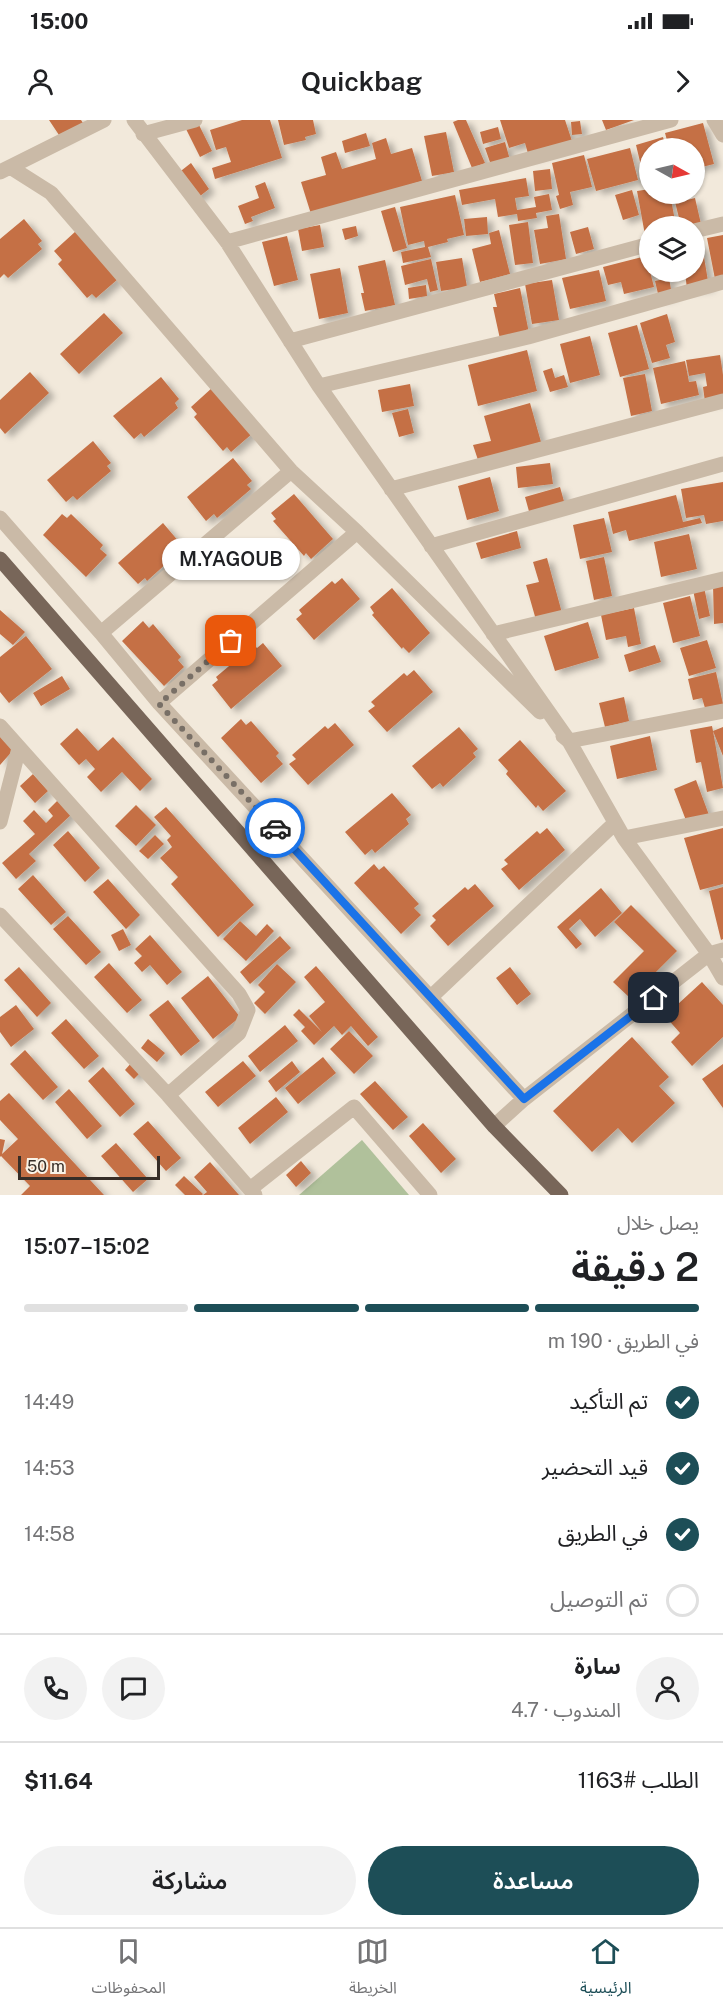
<!DOCTYPE html>
<html lang="ar">
<head>
<meta charset="utf-8">
<style>
	body { margin:0; font-family:"Public Sans","Noto Sans Arabic",sans-serif; background:#f2f2f2; color:#202124; direction:rtl; height:100vh; display:flex; flex-direction:column; font-size:22px; white-space:nowrap }
	* { box-sizing:border-box; margin:0 }
	p { font-size:20px; color:#757577 }
	.icon { flex:none; width:33px; height:33px; fill:none; stroke:currentColor; stroke-width:2; stroke-linecap:round; stroke-linejoin:round }
	.map { position:relative; height:1075px; overflow:hidden; direction:ltr }
	.details { display:flex; flex-direction:column; background:#fff; flex:1 }
	.details>* { flex:none }
	.needle { width:39px; rotate:98deg }
	.tools { position:absolute; left:639px; top:18px; display:grid; gap:12px }
	.tools a { display:grid; place-items:center; width:66px; height:66px; border-radius:50%; background:#fff; box-shadow:0 2px 4px #0004; font-size:30px }
	.scale { position:absolute; left:18px; bottom:15px; width:142px; box-sizing:border-box; padding-left:6px; border:3px solid #362d27; border-top:0; font-size:16px; line-height:21px; white-space:nowrap; color:#362d27; -webkit-text-stroke:4px #f9f3e7; paint-order:stroke }
	.pin { position:absolute; display:grid; place-items:center; width:51px; height:51px; color:#fff; margin:-26px; border-radius:12px; box-shadow:0 3px 9px #0006 }
	.courier { position:absolute; display:grid; place-items:center; width:60px; height:60px; margin:-30px; border:4px solid #1a73e8; border-radius:50%; background:#fff; color:#222; box-shadow:0 2px 8px #0007 }
	.bubble { position:absolute; height:42px; border-radius:21px; background:#fff; box-shadow:0 2px 4px #0004; font-size:20px; font-weight:600; line-height:42px; text-align:center; direction:rtl }
	.headline em { font-style:normal; font-weight:600 }
	.headline div { display:flex; flex-direction:column-reverse }
	.headline { display:flex; align-items:center; justify-content:space-between; height:102px; padding:0 24px }
	h1 { font-size:39px; font-weight:600; line-height:45px }
	.bar { display:grid; grid-template-columns:repeat(4,1fr); gap:9px 6px; align-content:center; height:72px; padding:0 24px }
	.bar i { height:8px; border-radius:4px; background:#e0e0e0 }
	.bar .on { background:#1d4e57 }
	.bar p { grid-column:span 4 }
	.line { display:flex; align-items:center; gap:15px; padding:0 24px; border-top:2px solid #e0e0e0 }
	.line div { flex:1 }
	.round { display:grid; place-items:center; flex:none; width:63px; height:63px; border-radius:32px; background:#f2f2f2 }
	ol { padding:0 24px; list-style:none }
	li { display:flex; align-items:center; gap:18px; height:66px }
	li p { margin-inline-start:auto }
	li .icon { padding:6px; border-radius:50%; background:#1d4e57; color:#fff; stroke-width:4 }
	li:last-child { color:#757577 }
	li i { width:33px; height:33px; border:3px solid #e0e0e0; border-radius:50% }
	.button { display:flex; gap:12px; margin-top:auto; padding:12px 24px }
	.button a { flex:1; height:69px; border-radius:36px; background:#1d4e57; color:#fff; font-size:24px; font-weight:600; line-height:69px; text-align:center }
	.button a+a { background:#f2f2f2; color:#202124 }
	.status { display:flex; justify-content:space-between; align-items:center; height:42px; padding:0 30px; background:#fff; direction:ltr }
	.status svg { height:16px; fill:currentColor }
	header { display:flex; justify-content:space-between; align-items:center; height:78px; padding:0 24px; background:#fff; font-size:27px; font-weight:600 }
	.tab-bar { display:flex; justify-content:space-around; align-items:center; height:84px; border-top:2px solid #e0e0e0; background:#fff; font-size:16px; color:#757577 }
	.tab-bar a { display:grid; justify-items:center; gap:3px }
	.tab-bar .on { color:#1d4e57 }
	.map>svg:first-child { display:block }
</style>
</head>
<body>
<div class="status"><b>15:00</b><svg viewBox="0 0 49 12"><path d="M0 12V9h3v3zM5 12V6h3v6zM10 12V3h3v9zM15 12V0h3v12zM26 1h20v11H26zM47 4h2v5h-2z"/></svg></div>
<header><svg class="icon" aria-label="forward" viewBox="0 0 24 24"><path d="M9 5l7 7-7 7"/></svg>Quickbag<svg class="icon" aria-label="person" viewBox="0 0 24 24"><circle cx="12" cy="8" r="4"/><path d="M4 21q1-7 8-7t8 7"/></svg></header>
<div class="map">
<svg width="723" height="1075" viewBox="0 0 723 1075">
	<defs>
		<filter id="shadow"><feDropShadow dx="6" dy="4" stdDeviation="3" flood-color="#0004"/></filter>
	</defs>
	<rect width="100%" height="100%" fill="#f2e9db"/>
	<path fill="#b0c19b" d="M362,1020L409,1075H299Z"/>
	<path fill="#c57045" filter="url(#shadow)" d="M49,0H81L83,3L61,18Z
		M242,0H270L282,38L215,59L212,48L231,42L226,27L216,30L210,10Z
		M278,0H313L316,14L305,17L306,20L284,25Z
		M458,0H466L485,43L472,48L453,2Z
		M500,0H565L573,24L529,37L525,23L509,28Z
		M602,0H634L606,10Z
		M580,1L582,14L572,15L571,2Z
		M198,3L212,31L200,37L186,9Z
		M703,3L714,44L694,49V28H669L665,13Z
		M498,7L501,19L483,24L480,12Z
		M446,12L454,52L432,56L424,16Z
		M366,13L370,26L345,33L342,21Z
		M663,17L666,28H650V48L642,50L636,25Z
		M386,18L391,34L412,28L422,61L311,94L301,62L326,55L321,37L336,32L342,49L376,39L372,23Z
		M505,22L510,40L491,45L485,28Z
		M630,28L638,60L596,71L587,39Z
		M584,35L592,67L570,72L573,85L560,89L556,76L559,75L552,43Z
		M191,43L209,69L195,80L177,54Z
		M550,49L552,69L535,71L533,51Z
		M526,58L529,76L515,78L517,90L536,87L534,77L549,74L552,90L536,93L537,98L518,101L517,94L498,97L495,79L462,85L459,70Z
		M265,62L275,88L251,97L253,101L245,104L238,86L259,78L255,66Z
		M650,69V74H670L676,106H650V115H645L637,71Z
		M632,70L639,95L623,100L615,75Z
		M673,74H681L683,81L695,78L701,104L681,106Z
		M455,75L464,115L447,119L448,122L428,127L431,137L403,143L401,132L425,127L424,121L408,125L400,87Z
		M395,87L407,128L393,132L381,91Z
		M559,94L566,139L540,144L534,110L548,108L546,96Z
		M487,97L488,114L466,116L464,99Z
		M24,99L42,121L38,124L42,129L8,158L4,154L0,158V119Z
		M528,102L533,143L515,145L509,105Z
		M320,105L324,127L302,131L298,109Z
		M356,106L358,116L345,120L342,109Z
		M588,107L594,129L576,134L570,112Z
		M499,110L510,154L480,162L472,129L491,124L489,113Z
		M76,111L118,159L96,178L92,174L87,178L58,144L62,140L54,131Z
		M723,115V157L715,159L707,118Z
		M287,116L298,160L274,166L262,122Z
		M702,125L709,167L687,169L685,152H694V126Z
		M646,136L654,167L624,174L621,162L608,165L603,147Z
		M462,138L467,167L441,171L436,142Z
		M431,139L438,170L430,172L427,159L405,165L401,146Z
		M385,140L395,185L365,191L361,173H364L358,146Z
		M340,148L348,193L319,199L310,154Z
		M599,150L606,181L570,189L562,158Z
		M669,158L672,175L659,178L655,161Z
		M552,160L559,200L532,204L525,164Z
		M426,165L427,176L409,179L408,168Z
		M520,168L529,213L500,219L493,187H497L494,174Z
		M104,193L123,213L79,254L60,234Z
		M667,194L675,222L666,225L670,238L652,243L640,203Z
		M637,205L649,249L620,257L608,213Z
		M590,216L600,255L570,263L560,224Z
		M527,230L537,271L478,286L468,245Z
		M720,235L723,255V280L705,282L703,267L707,266L705,253L689,256L686,240Z
		M685,241L689,262L696,261L699,275L661,284L653,248Z
		M552,248L555,258L564,255L568,267L550,272L543,251Z
		M30,252L49,273L5,314L0,308V280Z
		M645,254L652,291L631,296L623,258Z
		M161,257L179,279L175,283L178,288L144,317L141,313L134,319L113,296Z
		M410,264L414,286L382,292L378,270Z
		M213,267L253,313L231,332L227,327L223,331L194,297L197,294L191,287Z
		M530,283L541,322L478,340L473,325L491,321L484,296Z
		M408,289L414,313L399,317L392,293Z
		M93,321L111,343L107,346L111,351L77,380L73,376L66,382L47,360Z
		M233,338L252,361L247,365L251,369L217,398L214,394L206,401L187,377Z
		M550,343L553,364L518,368L516,347Z
		M490,357L499,391L467,400L458,366Z
		M723,362V401L706,404L704,395L686,398L681,369Z
		M560,367L565,385L530,395L525,377Z
		M294,374L333,419L311,439L306,433L304,436L273,401L276,399L271,393Z
		M676,375L683,402L700,398L702,403L629,421L626,410L613,414L608,392Z
		M62,394L67,398L71,394L103,425L100,429L107,435L86,457L43,415Z
		M604,398L612,432L580,439L573,405Z
		M163,403L180,423L175,427L179,432L147,461L145,458L138,464L118,443Z
		M517,411L521,428L481,439L476,423Z
		M689,414L697,449L661,457L654,422Z
		M604,437L612,476L594,480L586,441Z
		M547,438L562,493L536,500L526,465L539,462L533,442Z
		M342,458L360,479L314,520L296,499L302,494L299,490L332,461L335,464Z
		M713,465H723V503L714,504Z
		M704,467L710,496L699,499L693,470Z
		M392,468L430,513L409,533L403,527L402,529L372,495L374,493L370,487Z
		M690,476L700,516L673,523L663,483Z
		M634,488L641,524L628,527L626,516L606,520L601,495Z
		M0,490L25,512L13,525L0,514Z
		M143,501L149,508L153,504L181,537L178,540L184,547L164,566L122,521Z
		M588,502L599,538L555,551L544,516Z
		M26,516L52,549L9,583L0,572V537Z
		M707,520L716,548L689,556L680,528Z
		M263,523L282,546L231,589L212,565L218,560L216,557L254,525L257,528Z
		M655,525L661,542L629,552L624,535Z
		M414,550L433,572L387,612L368,591L375,586L371,582L404,553L407,556Z
		M716,552L723,584L705,588L702,578L693,580L688,559Z
		M62,556L70,569L41,586L33,573Z
		M624,577L629,601L605,607L599,583Z
		M241,599L246,605L251,601L279,633L276,636L283,644L261,663L221,618Z
		M335,603L354,625L308,665L289,644L296,639L292,635L325,606L328,609Z
		M712,606L713,611L723,607V636L713,611L723,668L707,672L701,642L696,643L690,610Z
		M459,607L478,629L473,633L476,637L443,667L440,663L432,669L412,646Z
		M77,608L98,631L113,617L152,659L140,671L122,652L101,672L87,657L95,649L86,639L79,645L60,624Z
		M0,615L15,628L0,645Z
		M650,616L657,650L617,659L610,626Z
		M520,620L566,671L543,691L538,685L536,688L506,654L508,651L498,640Z
		M33,654L48,671L35,683L20,666Z
		M696,660L709,695L687,703L674,669Z
		M392,673L411,695L406,699L409,704L375,733L372,729L365,735L345,712Z
		M60,678L73,693L29,734L36,741L16,759L2,743L35,714L23,701L34,690L46,703L53,696L48,690Z
		M136,685L156,705L136,726L115,706Z
		M166,687L254,785L218,817L171,764L178,757L160,738L172,727L167,720L171,716L154,697Z
		M547,708L565,730L519,770L501,749L508,744L504,740L537,711L540,714Z
		M723,708V764L700,770L684,718Z
		M68,711L100,748L85,762L53,725Z
		M155,715L164,724L148,739L139,731Z
		M374,744L379,750L384,746L419,784L414,788L421,795L401,814L354,763Z
		M33,755L66,792L51,805L18,769Z
		M108,759L140,795L126,809L93,772Z
		M475,764L494,786L448,826L430,806L436,800L432,796L465,767L468,770Z
		M723,767V819L721,820L709,771Z
		M601,768L622,793L595,817L580,799L569,809L582,824L576,829L557,807Z
		M631,785L677,831L630,878L613,862L644,831L614,802Z
		M68,796L101,832L86,845L53,809Z
		M240,801L256,816L267,804L274,811L246,841L223,819Z
		M123,809L131,825L119,831L111,815Z
		M150,815L182,852L167,865L150,845L142,852L134,843L142,836L135,829Z
		M280,816L291,828L250,864L240,852Z
		M109,843L142,880L127,893L94,857Z
		M277,844L296,862L265,894L254,883L265,872L258,865Z
		M316,846L378,917L368,926L351,906L342,915L334,906L314,925L301,911L305,907L293,895L299,889L322,912L309,896L325,882L304,857Z
		M19,847L51,883L37,897L4,860Z
		M510,847L531,874L517,885L496,858Z
		M208,856L240,897L213,919L181,878Z
		M702,862L723,885V917L692,946L671,922L680,913L665,896Z
		M168,880L200,921L181,936L149,895Z
		M16,885L34,909L11,927L0,912V897Z
		M66,899L99,936L84,949L51,913Z
		M285,905L298,921L260,952L248,936Z
		M349,911L373,936L354,954L330,929Z
		M632,917L669,957L659,966L675,983L632,1023L618,1008L592,1032L553,991Z
		M148,919L165,933L157,942L141,928Z
		M25,930L58,967L43,980L10,944Z
		M323,937L336,953L298,984L285,968Z
		M243,941L256,956L218,987L205,972Z
		M292,941L300,952L276,972L268,961Z
		M132,942L142,951L134,959L125,950Z
		M723,944V988L702,959Z
		M103,947L135,984L120,997L88,961Z
		M375,961L408,997L393,1010L360,974Z
		M69,969L102,1006L87,1019L55,982Z
		M9,973L104,1075H21L30,1066L1,1036L0,1037V1019L5,1020L2,1034L18,1019L0,1000V981Z
		M276,977L288,992L250,1024L238,1008Z
		M148,1001L181,1038L166,1051L133,1014Z
		M423,1003L456,1039L441,1053L409,1016Z
		M116,1023L148,1059L133,1072L101,1036Z
		M301,1041L311,1053L296,1067L286,1055Z
		M210,1042L239,1075H203L207,1072L194,1057Z
		M184,1056L203,1074L202,1075H185L175,1065Z"/>
	<g fill="none" stroke-linecap="round" stroke-linejoin="round">
		<path stroke="#cabaa7" stroke-width="15" d="M134,0L227,122L319,266L569,621L624,718L709,834L723,858
			M714,0L723,15
			M143,14L195,0
			M10,47L104,0
			M0,52L10,47L51,73L291,351L357,412L540,592
			M694,111L723,104
			M227,122L671,0
			M290,221L650,124
			M319,266L528,217L723,162
			M391,369L723,281
			M0,398L101,513L159,583L524,979
			M431,426L723,344
			M101,513L291,351
			M493,514L723,459
			M159,583L357,412
			M0,606L239,874L248,890L239,913L168,975
			M563,616L569,621L723,591
			M0,702L19,628
			M624,718L723,698
			M0,795L168,975L255,1075
			M431,877L615,703
			M494,1006L524,979L709,834L723,830
			M250,1069L354,987L430,1075"/>
		<path stroke="#786659" stroke-width="15" d="M0,439L494,1006L561,1075"/>
	</g>
	<g fill="none" stroke-linecap="round" stroke-linejoin="round">
		<path stroke="#786f66" stroke-width="6" stroke-dasharray="0 10.8" d="M231,521L159,584L275,708"/>
		<path stroke="#1a73e8" stroke-width="8" d="M275,708L524,979L654,878"/>
	</g>
</svg>
<div class="tools">
<a><svg class="needle" viewBox="-14 -14 28 28"><path d="M0-13l5 13h-10z" fill="#e53935"/><path d="M0 13l5-13h-10z" fill="#757577"/></svg></a>
<a><svg class="icon" aria-label="layers" viewBox="0 0 24 24"><path d="M12 4l9 5-9 5-9-5zM3 14l9 5 9-5"/></svg></a>
</div>
<div class="scale">50 m</div>
<div class="pin" style="left:231px;top:521px;background:#ea580c"><svg class="icon" aria-label="bag" viewBox="0 0 24 24"><path d="M5 8h14l-1 12H6zM9 8a3 3 0 0 1 6 0"/></svg></div>
<div class="pin" style="left:654px;top:878px;background:#1f2937"><svg class="icon" aria-label="home" viewBox="0 0 24 24"><path d="M3 11l9-7 9 7M6 9v11h12V9"/></svg></div>
<div class="courier" style="left:275px;top:708px"><svg class="icon" aria-label="car" viewBox="0 0 24 24"><path d="M5 17H2v-5l4-1 3-4h7l3 4 3 1v5h-3M9 17h6M6 11h13"/><circle cx="7" cy="17" r="2"/><circle cx="17" cy="17" r="2"/></svg></div>
<div class="bubble" style="left:162px;top:418px;width:138px">M.YAGOUB</div>
</div>
<section class="details">
<div class="headline"><div><h1>2 دقيقة</h1><p>يصل خلال</p></div><em>15:02–15:07</em></div>
<div class="bar"><i class="on"></i><i class="on"></i><i class="on"></i><i></i><p>في الطريق · 190 m</p></div>
<ol>
<li><svg class="icon" aria-label="check" viewBox="0 0 24 24"><path d="M5 12l5 5 9-10"/></svg>تم التأكيد<p>14:49</p></li>
<li><svg class="icon" aria-label="check" viewBox="0 0 24 24"><path d="M5 12l5 5 9-10"/></svg>قيد التحضير<p>14:53</p></li>
<li><svg class="icon" aria-label="check" viewBox="0 0 24 24"><path d="M5 12l5 5 9-10"/></svg>في الطريق<p>14:58</p></li>
<li><i></i>تم التوصيل</li>
</ol>
<div class="line" style="height:108px"><a class="round"><svg class="icon" aria-label="person" viewBox="0 0 24 24"><circle cx="12" cy="8" r="4"/><path d="M4 21q1-7 8-7t8 7"/></svg></a><div><b>سارة</b><p>المندوب · 4.7</p></div><a class="round"><svg class="icon" aria-label="chat" viewBox="0 0 24 24"><path d="M4 5h16v11H9l-5 4z"/></svg></a><a class="round"><svg class="icon" aria-label="phone" viewBox="0 0 24 24"><path d="M5 4h4l2 5-3 2q2 4 5 5l2-3 5 2v4C11 20 4 13 5 4z"/></svg></a></div>
<div class="line" style="height:78px"><div>الطلب #1163</div><b>$11.64</b></div>
<div class="button"><a>مساعدة</a><a>مشاركة</a></div>
</section>
<nav class="tab-bar">
<a class="on"><svg class="icon" aria-label="home" viewBox="0 0 24 24"><path d="M3 11l9-7 9 7M6 9v11h12V9"/></svg>الرئيسية</a>
<a><svg class="icon" aria-label="map" viewBox="0 0 24 24"><path d="M3 6l6-2 6 2 6-2v14l-6 2-6-2-6 2zM9 4v14M15 6v14"/></svg>الخريطة</a>
<a><svg class="icon" aria-label="saved" viewBox="0 0 24 24"><path d="M7 4h10v16l-5-4-5 4z"/></svg>المحفوظات</a>
</nav>
</body>
</html>
